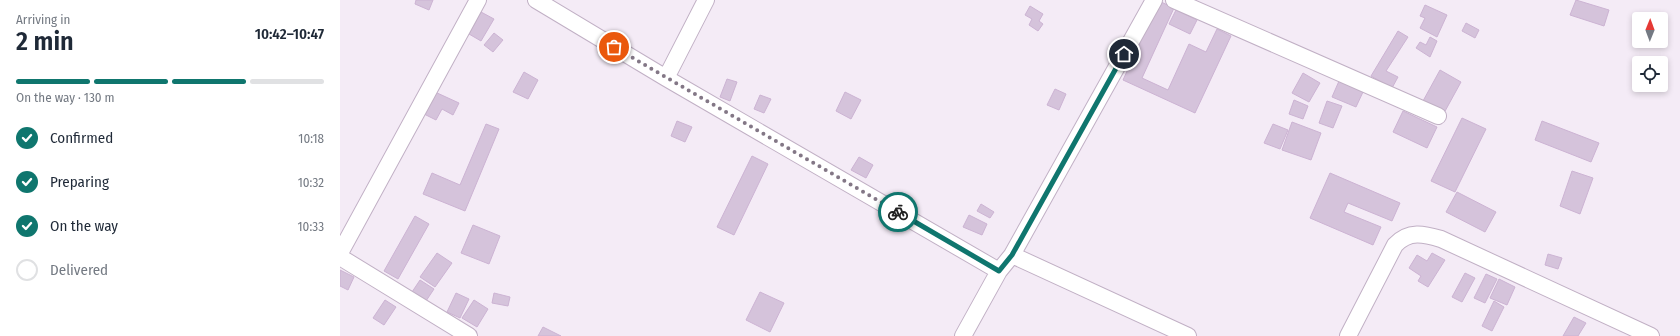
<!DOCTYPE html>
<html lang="en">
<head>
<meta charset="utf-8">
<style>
	body { margin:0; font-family:"Fira Sans Condensed",sans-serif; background:#f6f6f7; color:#1f2937; height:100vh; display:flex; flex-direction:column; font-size:15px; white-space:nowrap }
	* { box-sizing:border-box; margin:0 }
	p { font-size:13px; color:#747a83 }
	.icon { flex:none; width:22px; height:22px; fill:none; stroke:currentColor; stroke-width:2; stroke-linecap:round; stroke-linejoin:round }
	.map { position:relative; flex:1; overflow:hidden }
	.side { display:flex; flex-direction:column; background:#fff; width:340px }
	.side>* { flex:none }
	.needle { width:26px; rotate:1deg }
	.buttons { position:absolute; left:1292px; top:12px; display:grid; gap:8px }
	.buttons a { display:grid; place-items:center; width:36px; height:36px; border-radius:4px; background:#fff; box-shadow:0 2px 6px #0003; font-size:20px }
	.pin { position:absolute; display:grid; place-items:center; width:34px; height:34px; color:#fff; margin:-17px; border:2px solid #fff; border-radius:50%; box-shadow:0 1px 4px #0007 }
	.courier { position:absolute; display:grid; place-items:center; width:40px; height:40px; margin:-20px; border:3px solid #0f766e; border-radius:50%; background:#fff; color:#222; box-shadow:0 1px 5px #0007 }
	.overview em { font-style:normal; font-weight:600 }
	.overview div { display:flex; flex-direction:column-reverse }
	.overview { display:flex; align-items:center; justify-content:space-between; height:68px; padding:0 16px }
	h1 { font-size:26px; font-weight:600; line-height:30px }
	.bar { display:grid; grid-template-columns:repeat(4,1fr); gap:6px 4px; align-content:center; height:48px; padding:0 16px }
	.bar i { height:5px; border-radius:3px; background:#e0e1e3 }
	.bar .current { background:#0f766e }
	.bar p { grid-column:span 4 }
	ol { padding:0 16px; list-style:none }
	li { display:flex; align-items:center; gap:12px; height:44px }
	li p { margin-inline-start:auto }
	li .icon { padding:4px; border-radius:50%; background:#0f766e; color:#fff; stroke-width:4 }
	li:last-child { color:#747a83 }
	li i { width:22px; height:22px; border:2px solid #e0e1e3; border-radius:50% }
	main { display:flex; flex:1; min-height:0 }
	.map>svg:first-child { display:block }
</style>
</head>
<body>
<main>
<section class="side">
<div class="overview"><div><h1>2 min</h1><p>Arriving in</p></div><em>10:42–10:47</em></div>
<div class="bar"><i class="current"></i><i class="current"></i><i class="current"></i><i></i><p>On the way · 130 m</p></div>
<ol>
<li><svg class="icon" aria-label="check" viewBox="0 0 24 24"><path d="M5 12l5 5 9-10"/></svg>Confirmed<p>10:18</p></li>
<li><svg class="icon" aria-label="check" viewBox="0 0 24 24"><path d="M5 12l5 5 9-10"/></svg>Preparing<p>10:32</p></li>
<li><svg class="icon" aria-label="check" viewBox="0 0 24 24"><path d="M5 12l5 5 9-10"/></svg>On the way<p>10:33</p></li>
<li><i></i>Delivered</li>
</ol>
</section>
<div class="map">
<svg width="1340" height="336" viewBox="0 0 1340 336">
	<rect width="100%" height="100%" fill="#f4ebf6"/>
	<path fill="#d5c3db" stroke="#ccb3d3" d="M76,0H93L89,10L75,4Z
		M1236,0L1269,10L1264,26L1230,15Z
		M819,1L834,8L802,78L828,90L849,44L866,52L877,29L891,36L855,113L783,80Z
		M1085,5L1107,15L1097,37L1080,28L1085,18L1080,16Z
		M690,6L703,14L699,21L703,24L698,31L689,25L692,19L685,15Z
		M836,10L857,20L850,34L829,24Z
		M141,12L154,19L141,41L129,34Z
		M1126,23L1139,30L1135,38L1122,31Z
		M1058,31L1068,37L1046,71L1058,77L1052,88L1031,76Z
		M154,33L163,40L153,52L144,45Z
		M1090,37L1097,41L1090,57L1076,48L1080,42L1086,45Z
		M1100,70L1121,82L1104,113L1083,101Z
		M184,72L198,80L188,99L173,92Z
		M963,73L980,83L969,102L952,93Z
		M387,79L397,82L390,101L380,97Z
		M999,81L1023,92L1016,107L992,97Z
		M715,89L726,94L719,110L707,105Z
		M95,92L119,103L113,115L102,109L96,120L84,114Z
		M505,92L521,100L511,119L496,111Z
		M420,95L431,99L424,113L414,109Z
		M954,100L968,106L963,119L949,114Z
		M987,101L1002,106L993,128L979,123Z
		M1063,111L1097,127L1087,148L1053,132Z
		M1122,118L1146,129L1115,192L1091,181Z
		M337,121L352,127L345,142L331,136Z
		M1202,121L1259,143L1251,162L1195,140Z
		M952,122L981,133L971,160L942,150Z
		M146,124L159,129L125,211L83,194L92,173L120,185Z
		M933,124L948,130L940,149L924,143Z
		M412,156L428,164L394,235L377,227Z
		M519,157L533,165L526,178L511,170Z
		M1232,171L1253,178L1240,214L1220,206Z
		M990,173L1060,203L1052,221L1008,203L1004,212L1041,227L1033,245L970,218Z
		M1117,192L1156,212L1145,232L1106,212Z
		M641,204L654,212L650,218L637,211Z
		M629,215L647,224L642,235L623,227Z
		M75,216L89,224L58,279L44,271Z
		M133,225L160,236L149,264L121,253Z
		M97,253L112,263L95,287L80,277Z
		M1092,253L1105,260L1088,287L1078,281L1081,276L1069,268L1077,255L1087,261Z
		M1208,254L1222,258L1218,269L1205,265Z
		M0,270L14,277L8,290L0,286Z
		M1125,273L1135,278L1122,302L1112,297Z
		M1146,274L1157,279L1145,303L1134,298Z
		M1159,279L1175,287L1167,305L1150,298Z
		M80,280L94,289L86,301L72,292Z
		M420,292L444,303L430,332L406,320Z
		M116,293L129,299L120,318L107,312Z
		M154,293L170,297L168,306L152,303Z
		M45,300L56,307L44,325L33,318Z
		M134,300L148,309L137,327L122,318Z
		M1154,301L1164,307L1152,331L1142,326Z
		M1234,317L1246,323L1238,336H1223Z
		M203,327L221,336H198Z"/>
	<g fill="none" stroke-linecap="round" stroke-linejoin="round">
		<g stroke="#c1b0c5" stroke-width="18">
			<path id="street" d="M196,0L326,78L659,271
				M834,0L1098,116
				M326,78L366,0
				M0,253L138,0
				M672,255L848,336
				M0,257L129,336
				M623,336L659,271L672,255L814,0
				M1008,336L1055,245C1069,230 1084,234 1101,239L1311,336"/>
		</g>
		<use href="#street" stroke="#fff" stroke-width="16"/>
	</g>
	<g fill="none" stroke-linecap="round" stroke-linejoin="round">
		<path stroke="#837786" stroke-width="4" stroke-dasharray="0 7.2" d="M274,47L558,212"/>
		<path stroke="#0f766e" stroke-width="5" d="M558,212L659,271L672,255L784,54"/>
	</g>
</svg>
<div class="buttons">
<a><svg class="needle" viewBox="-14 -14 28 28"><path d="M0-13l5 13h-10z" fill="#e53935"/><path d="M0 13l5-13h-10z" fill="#747a83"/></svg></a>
<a><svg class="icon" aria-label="locate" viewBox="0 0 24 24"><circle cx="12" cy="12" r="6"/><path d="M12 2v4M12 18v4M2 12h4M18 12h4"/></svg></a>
</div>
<div class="pin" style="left:274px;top:47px;background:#ea580c"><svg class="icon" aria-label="bag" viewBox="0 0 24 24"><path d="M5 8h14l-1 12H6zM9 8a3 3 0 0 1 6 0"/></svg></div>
<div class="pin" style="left:784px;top:54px;background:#1f2937"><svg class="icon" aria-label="home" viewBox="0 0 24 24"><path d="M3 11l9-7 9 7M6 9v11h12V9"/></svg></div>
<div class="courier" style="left:558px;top:212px"><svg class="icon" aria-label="bike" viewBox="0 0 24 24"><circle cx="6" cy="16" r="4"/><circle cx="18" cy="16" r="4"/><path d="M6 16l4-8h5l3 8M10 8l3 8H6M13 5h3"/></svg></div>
</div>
</main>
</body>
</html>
